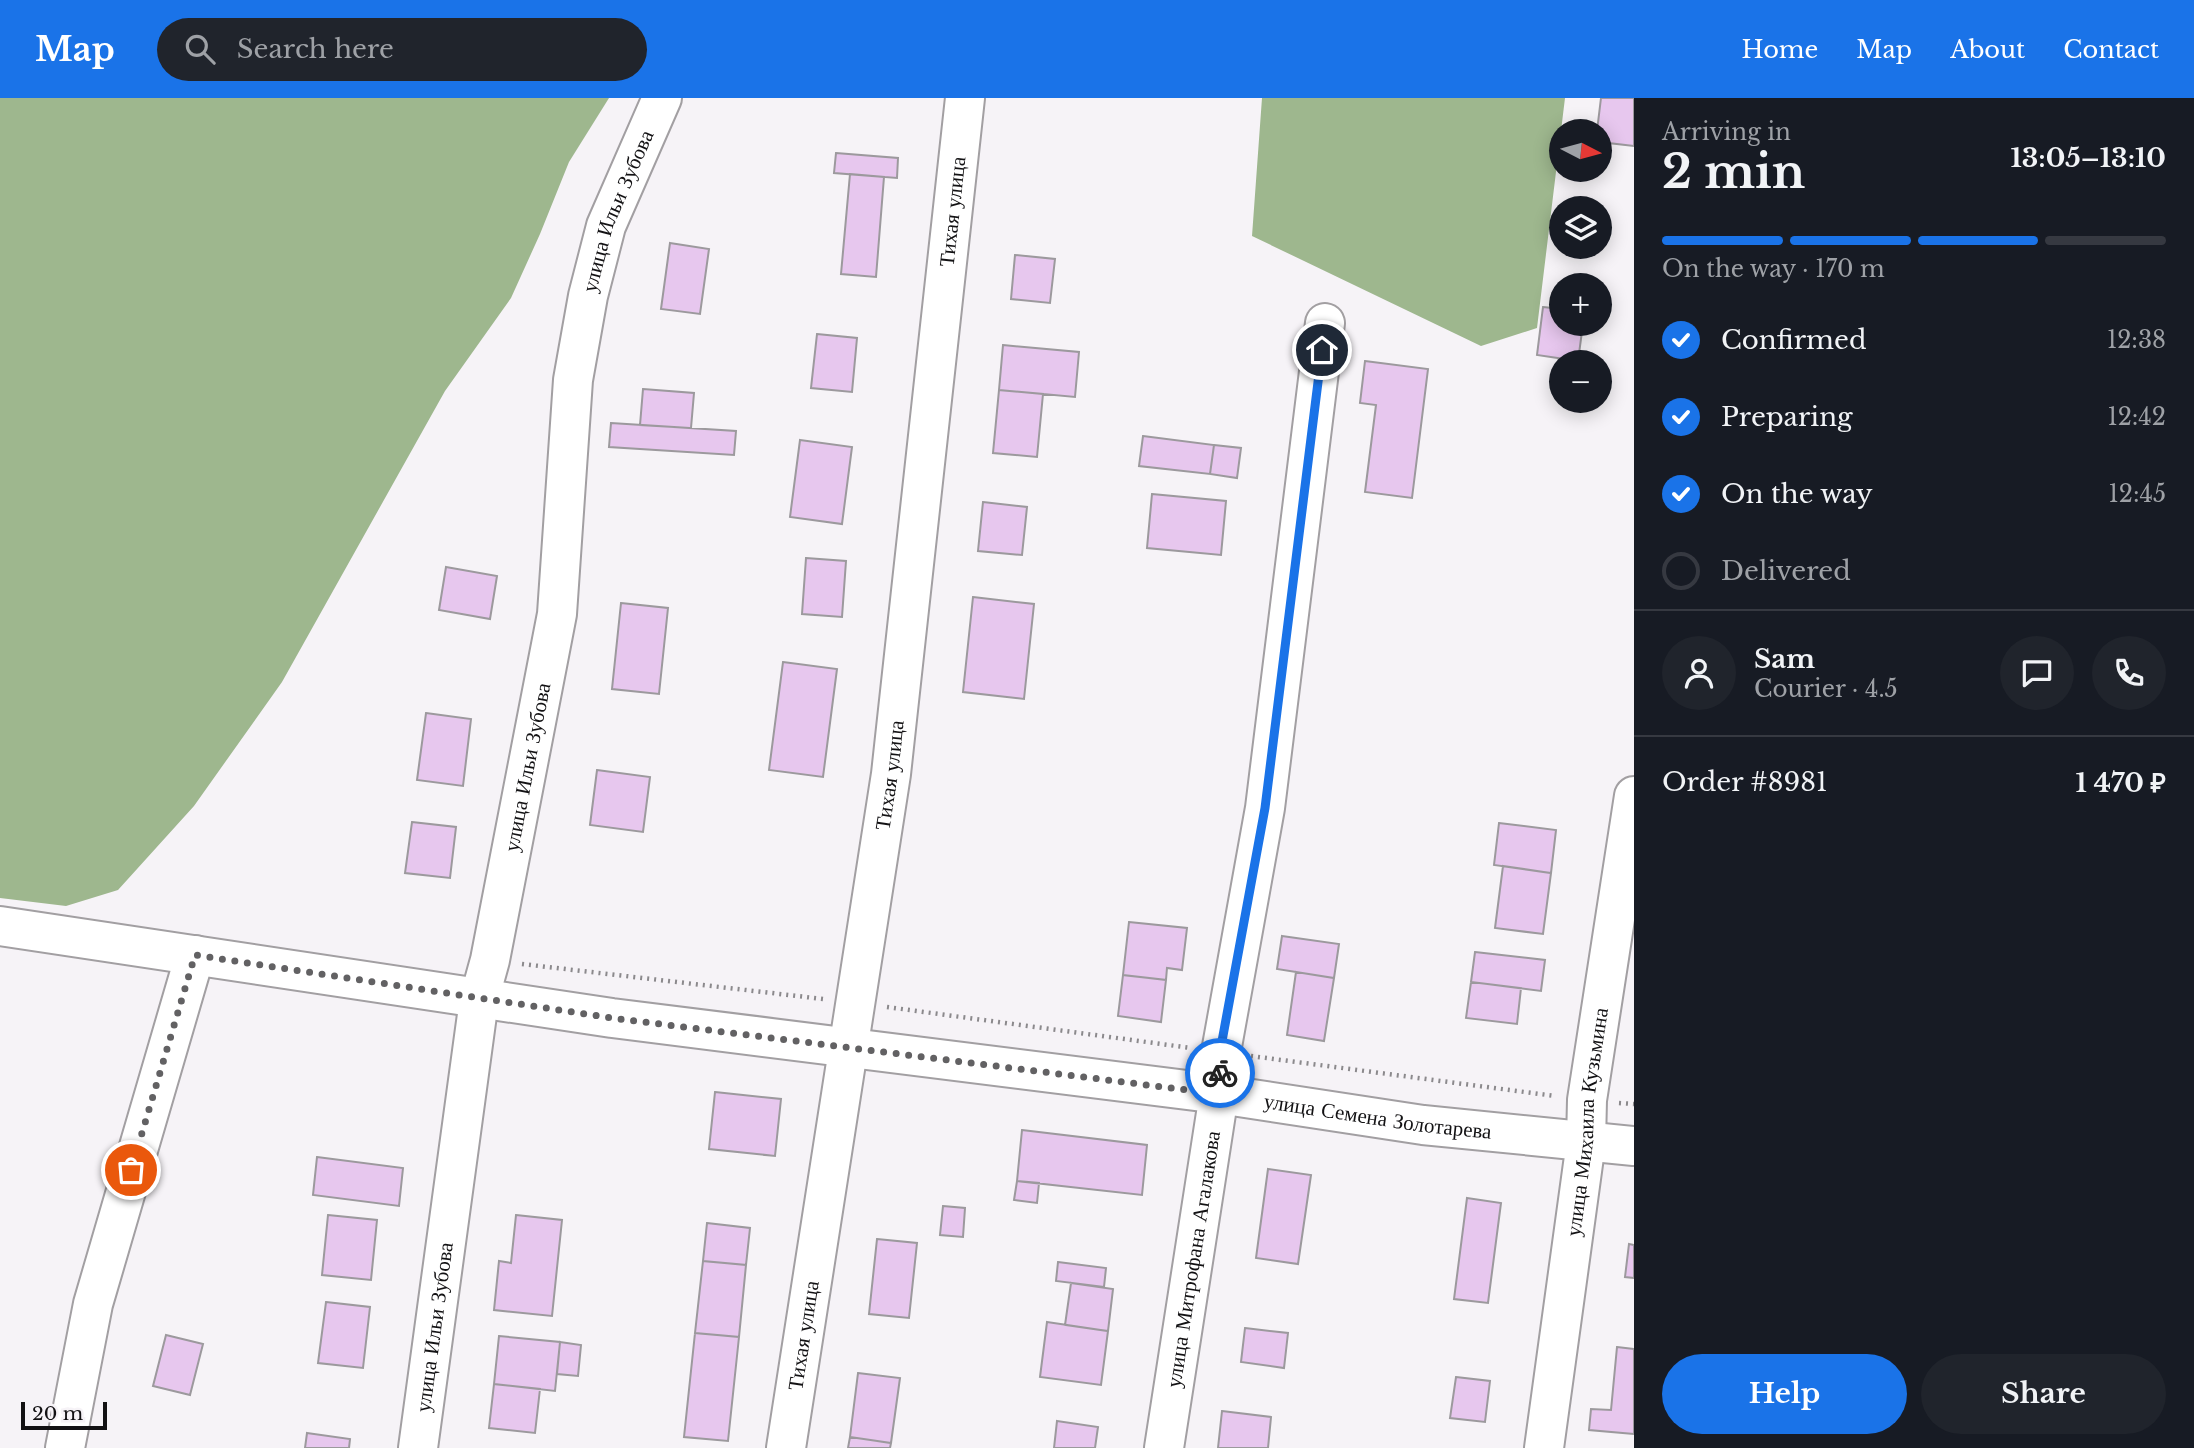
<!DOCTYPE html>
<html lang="en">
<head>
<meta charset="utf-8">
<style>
	body { margin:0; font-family:"Libre Baskerville",serif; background:#20242c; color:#f1f3f6; height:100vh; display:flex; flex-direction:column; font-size:26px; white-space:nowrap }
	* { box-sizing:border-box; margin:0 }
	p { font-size:23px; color:#9ea1a6 }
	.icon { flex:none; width:38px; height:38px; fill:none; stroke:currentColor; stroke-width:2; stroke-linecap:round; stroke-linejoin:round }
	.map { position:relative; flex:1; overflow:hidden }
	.details { display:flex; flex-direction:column; background:#171b24; width:560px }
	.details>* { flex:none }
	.needle { width:46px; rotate:96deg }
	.tools { position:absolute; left:1549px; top:21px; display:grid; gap:14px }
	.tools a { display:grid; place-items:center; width:63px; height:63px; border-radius:50%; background:#171b24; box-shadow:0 4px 18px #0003; font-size:35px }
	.scale { position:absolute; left:21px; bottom:18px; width:86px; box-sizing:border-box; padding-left:7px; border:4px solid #131214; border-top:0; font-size:19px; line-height:24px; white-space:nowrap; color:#131214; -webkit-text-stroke:5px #f6f3f7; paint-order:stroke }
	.pin { position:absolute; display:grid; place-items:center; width:60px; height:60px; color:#fff; margin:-30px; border:4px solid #fff; border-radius:50%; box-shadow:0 2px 7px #0007 }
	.courier { position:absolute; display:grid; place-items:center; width:70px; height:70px; margin:-35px; border:5px solid #1a73e8; border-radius:50%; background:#fff; color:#222; box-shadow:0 2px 9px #0007 }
	.summary em { font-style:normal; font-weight:700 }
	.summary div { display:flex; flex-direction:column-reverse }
	.summary { display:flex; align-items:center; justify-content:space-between; height:119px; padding:0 28px }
	h1 { font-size:46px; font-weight:700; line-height:52px }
	.bar { display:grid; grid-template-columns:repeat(4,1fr); gap:10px 7px; align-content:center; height:84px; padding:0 28px }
	.bar i { height:9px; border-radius:5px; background:#363941 }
	.bar .active { background:#1a73e8 }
	.bar p { grid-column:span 4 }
	.line { display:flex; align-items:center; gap:18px; padding:0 28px; border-top:2px solid #363941 }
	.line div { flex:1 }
	.round { display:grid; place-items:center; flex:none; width:74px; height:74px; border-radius:37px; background:#20242c }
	ol { padding:0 28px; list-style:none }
	li { display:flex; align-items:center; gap:21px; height:77px }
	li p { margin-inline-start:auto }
	li .icon { padding:7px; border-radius:50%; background:#1a73e8; color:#fff; stroke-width:4 }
	li:last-child { color:#9ea1a6 }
	li i { width:38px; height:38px; border:4px solid #363941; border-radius:50% }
	.cta { display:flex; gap:14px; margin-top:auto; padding:14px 28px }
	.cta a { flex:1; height:80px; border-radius:42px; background:#1a73e8; color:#fff; font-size:28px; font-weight:700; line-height:80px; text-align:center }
	.cta a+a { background:#20242c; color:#f1f3f6 }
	header { display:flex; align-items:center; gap:42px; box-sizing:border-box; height:98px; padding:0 35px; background:#1a73e8; color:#fff }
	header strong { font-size:33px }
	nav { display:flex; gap:38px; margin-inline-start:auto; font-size:24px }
	.search { width:490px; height:63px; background:#20242c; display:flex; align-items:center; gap:18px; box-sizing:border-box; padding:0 24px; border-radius:38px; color:#9ea1a6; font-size:26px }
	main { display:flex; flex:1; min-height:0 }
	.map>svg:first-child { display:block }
</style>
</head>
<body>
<header>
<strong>Map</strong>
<div class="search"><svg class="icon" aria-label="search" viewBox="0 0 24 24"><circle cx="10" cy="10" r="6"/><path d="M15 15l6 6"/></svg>Search here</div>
<nav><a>Home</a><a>Map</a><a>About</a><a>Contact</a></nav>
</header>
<main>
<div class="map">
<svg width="1634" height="1350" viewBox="0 0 1634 1350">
	<rect width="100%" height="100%" fill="#f6f3f7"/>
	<path fill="#9eb78e" d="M0,0H609L569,64L540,136L511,200L445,293L282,584L194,708L118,792L66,808L0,800Z
		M1262,0H1565L1537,230L1481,248L1252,138Z"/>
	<path fill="#e7c7ee" stroke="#9c999d" stroke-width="2" d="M1601,0H1634V48L1600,44V33H1597Z
		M836,55L898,60L897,80L834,75Z
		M850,76L884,79L876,179L841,176Z
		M670,145L709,151L700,216L661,211Z
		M1015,157L1055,161L1050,205L1011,201Z
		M1543,209L1561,211V226H1583L1578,263L1537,257Z
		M817,236L857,240L852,294L811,290Z
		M1003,247L1079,254L1075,299L999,292Z
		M1365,263L1428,271L1412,400L1365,394L1376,307L1360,305Z
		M643,291L694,295L691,330L640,327Z
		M999,292L1043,296L1037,359L993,355Z
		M611,325L736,333L734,357L609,349Z
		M1143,338L1214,347L1210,376L1139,368Z
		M800,342L852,349L842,426L790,419Z
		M1214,347L1241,350L1237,380L1210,376Z
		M1152,396L1226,403L1221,457L1147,450Z
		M983,404L1027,409L1022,457L978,453Z
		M806,460L846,463L842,519L802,516Z
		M446,469L497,478L490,521L439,512Z
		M973,499L1034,506L1024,601L963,594Z
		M621,505L668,510L659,596L612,591Z
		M783,564L837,571L823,679L769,672Z
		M426,615L471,621L463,688L417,682Z
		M597,672L650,679L643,734L590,727Z
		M412,724L456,729L450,780L405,775Z
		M1499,725L1556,732L1551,775L1494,767Z
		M1503,768L1551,775L1543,836L1495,830Z
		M1129,824L1187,830L1182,872L1167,870L1166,882L1123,877Z
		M1282,838L1339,846L1334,880L1277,871Z
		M1475,854L1545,862L1541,893L1471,884Z
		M1296,874L1334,880L1324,943L1287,937Z
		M1123,877L1166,882L1161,924L1118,918Z
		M1471,884L1521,890L1517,926L1466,920Z
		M715,994L781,1001L775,1058L709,1051Z
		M1022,1032L1147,1047L1142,1097L1017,1083Z
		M317,1059L403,1070L399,1108L313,1097Z
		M1268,1071L1311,1077L1298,1166L1256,1160Z
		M1017,1083L1039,1085L1037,1105L1014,1102Z
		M1467,1100L1501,1105L1488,1205L1454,1201Z
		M943,1108L965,1110L963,1139L940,1137Z
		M328,1117L377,1122L371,1182L322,1177Z
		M516,1117L562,1122L552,1218L494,1212L499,1163L511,1165Z
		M707,1125L750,1130L746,1167L703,1163Z
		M877,1141L917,1145L909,1220L869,1216Z
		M1629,1146L1634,1147V1180L1625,1179Z
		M703,1163L746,1167L739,1239L695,1235Z
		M1058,1164L1106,1170L1104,1189L1056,1183Z
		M1071,1185L1113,1191L1108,1233L1065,1227Z
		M326,1204L370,1209L363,1270L318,1265Z
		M1047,1224L1108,1233L1101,1287L1040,1279Z
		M1245,1230L1288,1235L1284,1270L1241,1264Z
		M695,1235L739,1239L728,1343L684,1339Z
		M166,1237L203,1246L190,1297L153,1288Z
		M499,1238L560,1244L555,1293L494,1286Z
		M560,1244L581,1247L578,1278L557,1276Z
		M1617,1249L1634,1251V1336L1589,1332L1591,1311L1611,1312Z
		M858,1275L900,1280L891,1345L850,1339Z
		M1456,1279L1490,1283L1485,1324L1450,1320Z
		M494,1286L540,1291L535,1335L489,1330Z
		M1222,1313L1271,1319L1268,1350H1218Z
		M1057,1323L1098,1329L1095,1350H1054Z
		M307,1335L350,1341L349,1350H305Z
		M850,1339L891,1345L890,1350H848Z"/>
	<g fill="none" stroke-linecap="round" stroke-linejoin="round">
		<g stroke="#a29fa2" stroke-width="42">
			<g id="minor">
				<path id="s1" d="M0,828L612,920L1219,996L1423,1027L1634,1048"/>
				<path d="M65,1350L93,1206L195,857"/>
				<path id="s2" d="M418,1350L479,902L490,862L557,516L573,282L588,198L606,128L662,0"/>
				<path id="s3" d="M786,1350L891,676L965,0"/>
				<path id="s4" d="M1164,1350L1219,996L1221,954L1265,710L1325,225"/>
				<path id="s5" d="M1544,1350L1586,1044L1587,1002L1634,698"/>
			</g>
		</g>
		<path stroke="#8b898c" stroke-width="4.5" stroke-dasharray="2 5" stroke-linecap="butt" d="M522,866L823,901
			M887,909L1191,950
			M1251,958L1555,998
			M1619,1005L1634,1006"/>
		<use href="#minor" stroke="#fff" stroke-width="38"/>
	</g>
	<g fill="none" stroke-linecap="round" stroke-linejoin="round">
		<path stroke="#626163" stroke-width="7" stroke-dasharray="0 12.6" d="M131,1072L195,857L612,920L1219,996L1220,975"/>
		<path stroke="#1a73e8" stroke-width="9" d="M1220,975V954L1265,710L1322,252"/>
	</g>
	<g text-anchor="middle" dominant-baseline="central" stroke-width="6" stroke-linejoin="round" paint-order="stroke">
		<g font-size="21" fill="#131214" stroke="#f6f3f7">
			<text stroke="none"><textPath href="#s3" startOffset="1248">Тихая улица</textPath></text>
			<text stroke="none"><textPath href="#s2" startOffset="1256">улица Ильи Зубова</textPath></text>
			<text stroke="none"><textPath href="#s2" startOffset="690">улица Ильи Зубова</textPath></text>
			<text stroke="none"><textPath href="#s3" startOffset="681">Тихая улица</textPath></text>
			<text stroke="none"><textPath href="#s1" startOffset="1391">улица Семена Золотарева</textPath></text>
			<text stroke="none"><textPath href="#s5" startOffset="329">улица Михаила Кузьмина</textPath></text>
			<text stroke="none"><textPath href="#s4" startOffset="191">улица Митрофана Агалакова</textPath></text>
			<text stroke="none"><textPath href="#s2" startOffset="122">улица Ильи Зубова</textPath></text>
			<text stroke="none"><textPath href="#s3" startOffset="114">Тихая улица</textPath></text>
		</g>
	</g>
</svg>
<div class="tools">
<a><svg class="needle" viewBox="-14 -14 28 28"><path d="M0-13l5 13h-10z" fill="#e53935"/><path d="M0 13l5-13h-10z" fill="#9ea1a6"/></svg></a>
<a><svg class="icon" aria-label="layers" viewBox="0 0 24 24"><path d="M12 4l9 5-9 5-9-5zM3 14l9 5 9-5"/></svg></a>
<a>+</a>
<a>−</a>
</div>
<div class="scale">20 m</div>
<div class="pin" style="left:131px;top:1072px;background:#ea580c"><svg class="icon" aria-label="bag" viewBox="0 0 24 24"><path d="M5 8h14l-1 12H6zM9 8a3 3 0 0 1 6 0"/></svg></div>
<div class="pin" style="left:1322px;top:252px;background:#1f2937"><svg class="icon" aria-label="home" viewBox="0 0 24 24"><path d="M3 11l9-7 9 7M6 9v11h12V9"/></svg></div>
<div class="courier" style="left:1220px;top:975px"><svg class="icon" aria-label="bike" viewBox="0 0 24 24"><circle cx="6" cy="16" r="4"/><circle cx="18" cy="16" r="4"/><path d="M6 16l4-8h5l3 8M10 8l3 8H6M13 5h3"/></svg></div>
</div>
<section class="details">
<div class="summary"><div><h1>2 min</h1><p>Arriving in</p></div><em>13:05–13:10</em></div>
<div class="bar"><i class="active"></i><i class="active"></i><i class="active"></i><i></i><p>On the way · 170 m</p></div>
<ol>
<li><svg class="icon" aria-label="check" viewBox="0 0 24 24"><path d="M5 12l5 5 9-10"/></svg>Confirmed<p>12:38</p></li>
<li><svg class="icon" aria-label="check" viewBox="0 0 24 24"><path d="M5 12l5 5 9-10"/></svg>Preparing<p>12:42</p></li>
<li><svg class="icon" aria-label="check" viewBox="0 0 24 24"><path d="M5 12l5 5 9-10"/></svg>On the way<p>12:45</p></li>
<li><i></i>Delivered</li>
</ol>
<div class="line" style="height:126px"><a class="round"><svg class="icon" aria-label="person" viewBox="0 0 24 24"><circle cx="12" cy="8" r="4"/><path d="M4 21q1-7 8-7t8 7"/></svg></a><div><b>Sam</b><p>Courier · 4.5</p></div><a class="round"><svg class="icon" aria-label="chat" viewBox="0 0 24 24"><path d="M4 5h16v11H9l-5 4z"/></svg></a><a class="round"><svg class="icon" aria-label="phone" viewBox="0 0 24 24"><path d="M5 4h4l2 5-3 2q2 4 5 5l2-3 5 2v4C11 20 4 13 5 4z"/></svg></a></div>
<div class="line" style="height:91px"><div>Order #8981</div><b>1 470 ₽</b></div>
<div class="cta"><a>Help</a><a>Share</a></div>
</section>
</main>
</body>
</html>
